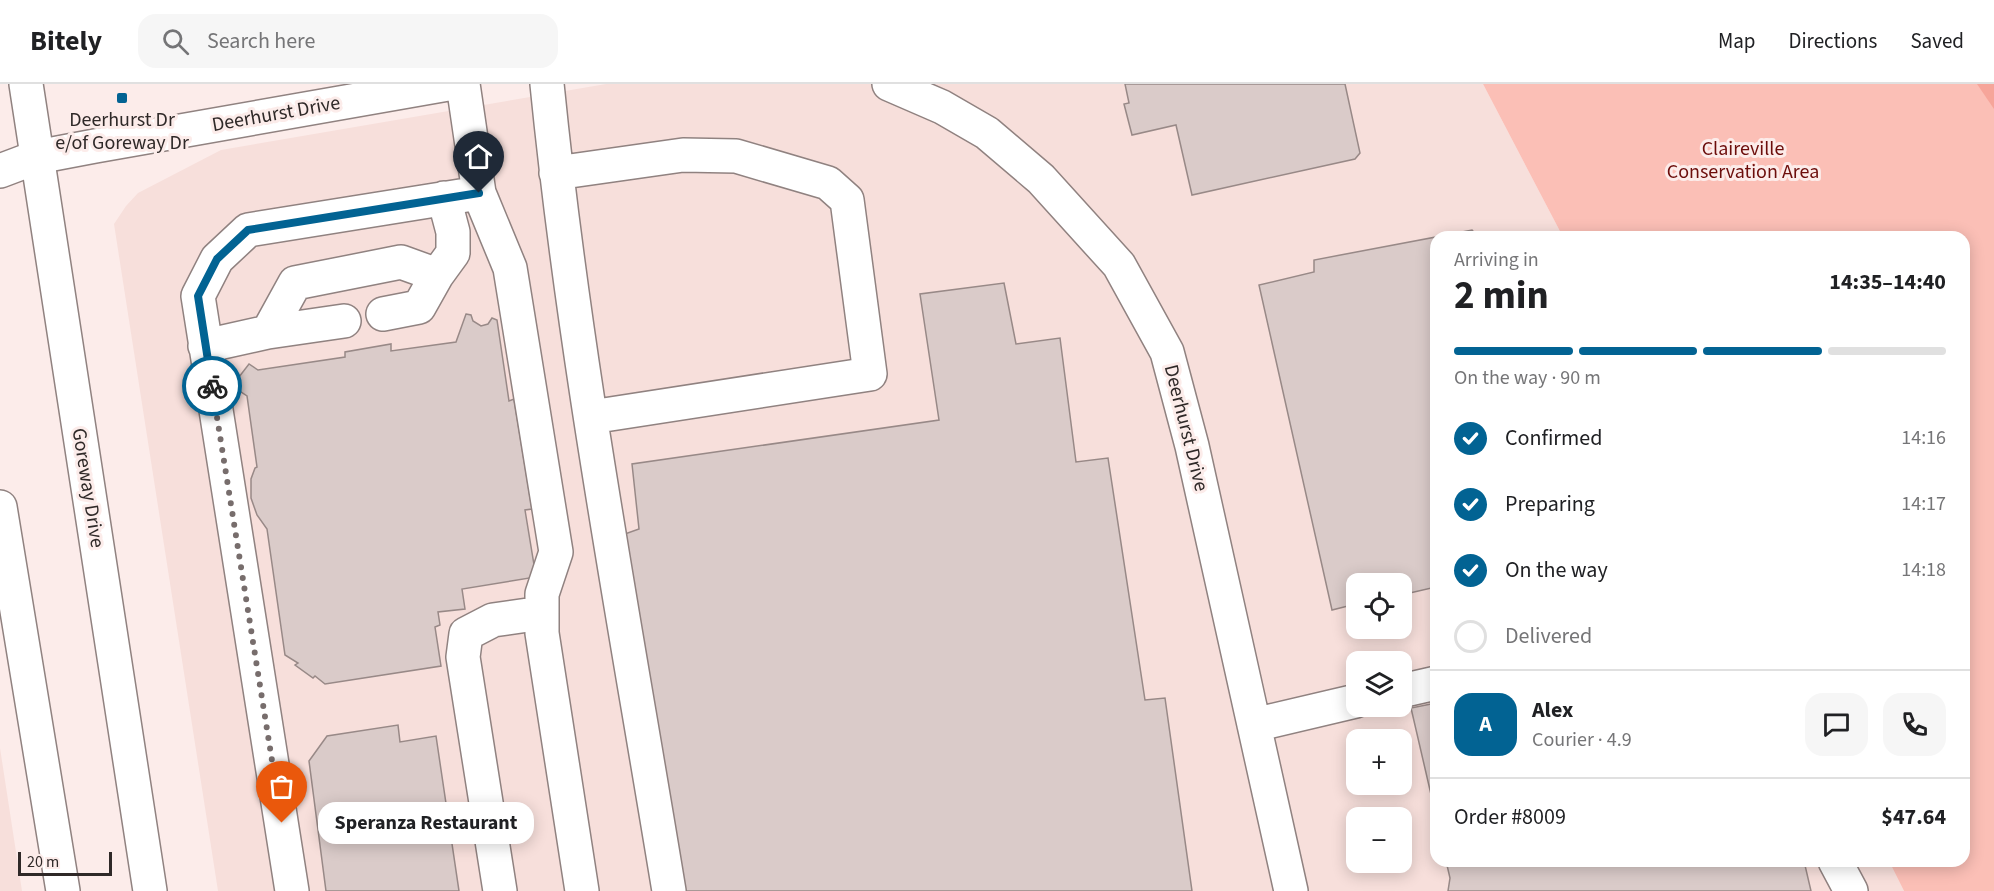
<!DOCTYPE html>
<html lang="en">
<head>
<meta charset="utf-8">
<style>
	body { margin:0; font-family:"Source Sans 3",sans-serif; background:#f6f6f6; color:#202124; height:100vh; display:flex; flex-direction:column; font-size:22px; white-space:nowrap }
	* { box-sizing:border-box; margin:0 }
	p { font-size:20px; color:#757577 }
	.icon { flex:none; width:33px; height:33px; fill:none; stroke:currentColor; stroke-width:2; stroke-linecap:round; stroke-linejoin:round }
	.map { position:relative; flex:1; overflow:hidden }
	.drawer { position:absolute; left:1430px; top:147px; width:540px; height:636px; display:flex; flex-direction:column; background:#fff; border-radius:18px; box-shadow:0 3px 15px #0003 }
	.drawer>* { flex:none }
	.fabs { position:absolute; left:1346px; top:489px; display:grid; gap:12px }
	.fabs a { display:grid; place-items:center; width:66px; height:66px; border-radius:12px; background:#fff; box-shadow:0 3px 15px #0003; font-size:30px }
	.scale { position:absolute; left:18px; bottom:15px; width:94px; box-sizing:border-box; padding-left:6px; border:3px solid #2f2928; border-top:0; font-size:16px; line-height:21px; white-space:nowrap; color:#2f2928; -webkit-text-stroke:4px #fcecea; paint-order:stroke }
	.pin { position:absolute; display:grid; place-items:center; width:51px; height:51px; color:#fff; margin:-62px -26px; border-radius:50% 50% 50% 0; rotate:-45deg; box-shadow:0 0 6px #0007 }
	.pin .icon { rotate:45deg }
	.courier { position:absolute; display:grid; place-items:center; width:60px; height:60px; margin:-30px; border:4px solid #026393; border-radius:50%; background:#fff; color:#222; box-shadow:0 2px 8px #0007 }
	.bubble { position:absolute; height:42px; border-radius:18px; background:#fff; box-shadow:0 3px 15px #0003; font-size:20px; font-weight:700; line-height:42px; text-align:center }
	.summary em { font-style:normal; font-weight:700 }
	.summary div { display:flex; flex-direction:column-reverse }
	.summary { display:flex; align-items:center; justify-content:space-between; height:102px; padding:0 24px }
	h1 { font-size:39px; font-weight:700; line-height:45px }
	.bar { display:grid; grid-template-columns:repeat(4,1fr); gap:9px 6px; align-content:center; height:72px; padding:0 24px }
	.bar i { height:8px; border-radius:4px; background:#e0e0e0 }
	.bar .current { background:#026393 }
	.bar p { grid-column:span 4 }
	.line { display:flex; align-items:center; gap:15px; padding:0 24px; border-top:2px solid #e0e0e0 }
	.line div { flex:1 }
	.round { display:grid; place-items:center; flex:none; width:63px; height:63px; border-radius:18px; background:#f6f6f6 }
	ol { padding:0 24px; list-style:none }
	li { display:flex; align-items:center; gap:18px; height:66px }
	li p { margin-inline-start:auto }
	li .icon { padding:6px; border-radius:50%; background:#026393; color:#fff; stroke-width:4 }
	li:last-child { color:#757577 }
	li i { width:33px; height:33px; border:3px solid #e0e0e0; border-radius:50% }
	header { display:flex; align-items:center; gap:36px; box-sizing:border-box; height:84px; padding:0 30px; background:#fff; border-bottom:2px solid #e0e0e0 }
	header strong { font-size:28px }
	nav { display:flex; gap:33px; margin-inline-start:auto; font-size:21px }
	.search { width:420px; height:54px; background:#f6f6f6; display:flex; align-items:center; gap:15px; box-sizing:border-box; padding:0 21px; border-radius:18px; color:#757577; font-size:22px }
	.map>svg:first-child { display:block }
</style>
</head>
<body>
<header>
<strong>Bitely</strong>
<div class="search"><svg class="icon" aria-label="search" viewBox="0 0 24 24"><circle cx="10" cy="10" r="6"/><path d="M15 15l6 6"/></svg>Search here</div>
<nav><a>Map</a><a>Directions</a><a>Saved</a></nav>
</header>
<div class="map">
<svg width="1994" height="807" viewBox="0 0 1994 807">
	<rect width="100%" height="100%" fill="#fcecea"/>
	<path fill="#f7dfdb" fill-rule="evenodd" d="M606,0H1483L1563,153H1436V777H1889L1904,807H218L114,140L126,122L138,109L221,66ZM1356,500H1401V544H1356ZM1356,578H1401V622H1356ZM1356,656H1401V700H1356ZM1356,734H1401V778H1356Z
		M0,664L22,807H0Z"/>
	<path fill="#fbbfb6" d="M1483,0H1994V807H1904L1889,777H1964V153H1563Z"/>
	<path fill="#f6a59a" d="M1977,0H1994V25Z"/>
	<path fill="#dacbc9" stroke="#988987" stroke-width="1.5" d="M1125,0H1345L1360,69L1355,75L1192,111L1176,41L1132,51L1124,20L1129,19Z
		M1472,146L1478,153H1436Z
		M1436,153V503L1401,511V500H1356V520L1332,526L1259,201L1314,188V176Z
		M1004,199L1016,260L1060,254L1076,378L1108,374L1145,616L1165,614L1192,807H680L622,451L639,445L632,380L939,336L920,210Z
		M466,230L471,231L473,237L481,242L488,240L492,234L497,236L509,317L514,315L532,425L525,426L536,493L462,505L465,525L438,528L440,541L435,543L441,582L325,600L315,592L313,594L295,581L298,579L285,571L267,445L257,431L251,414V395L255,384L257,383L247,312L232,302L249,280L258,286L345,273V268L391,260V267L456,258Z
		M1436,619V732L1411,624Z
		M398,641L400,658L436,652L459,807H326L309,677L327,652Z
		M1446,777H1804L1811,807H1448L1450,794Z"/>
	<g fill="none" stroke-linecap="round" stroke-linejoin="round">
		<g stroke="#908280" stroke-width="36">
			<path id="minor" d="M463,0L479,109L510,184L556,468L542,510V549L582,807
				M547,0C574,271 625,539 669,807
				M889,0L942,23L987,49L1041,95L1119,181L1167,268L1192,362L1291,807
				M0,87L37,73L95,62L448,0
				M556,89L683,71L736,72L828,99L847,116L870,290L591,333
				M383,230L419,223L437,191
				M268,248L344,237
				M205,262L268,248L295,199L401,178L437,191L453,169V148L444,114
				M1401,607L1436,599
				M1254,641L1356,617
				M1835,777L1851,807
				M292,807L198,212L217,175L248,146L479,109
				M500,807L463,573L466,550L493,536L542,529"/>
		</g>
		<g stroke="#908280" stroke-width="36">
			<path id="major" d="M26,0L150,807
				M0,423L63,807"/>
		</g>
		<use href="#minor" stroke="#fff" stroke-width="33"/>
		<use href="#major" stroke="#fff" stroke-width="33"/>
	</g>
	<g fill="none" stroke-linecap="round" stroke-linejoin="round">
		<path stroke="#776d6c" stroke-width="6" stroke-dasharray="0 10.8" d="M212,302L282,739"/>
		<path stroke="#026393" stroke-width="8" d="M212,302L198,212L217,175L248,146L479,109"/>
	</g>
	<rect fill="#026393" stroke="#fcecea" stroke-width="2" x="116" y="8" width="12" height="12" rx="3"/>
	<g text-anchor="middle" dominant-baseline="central" stroke-width="6" stroke-linejoin="round" paint-order="stroke">
		<g font-size="20" fill="#2f2928" stroke="#fcecea">
			<text transform="translate(276 30) rotate(-10)">Deerhurst Drive</text>
			<text transform="translate(1186 344) rotate(76)">Deerhurst Drive</text>
			<text transform="translate(88 404) rotate(81)">Goreway Drive</text>
		</g>
		<g font-size="20" fill="#2f2928" stroke="#fcecea">
			<text x="122" y="36">Deerhurst Dr<tspan x="122" dy="23">e/of Goreway Dr</tspan></text>
		</g>
		<g font-size="20" fill="#6c0d0b" stroke="#fcecea">
			<text x="1743" y="65">Claireville<tspan x="1743" dy="23">Conservation Area</tspan></text>
		</g>
	</g>
</svg>
<div class="fabs">
<a><svg class="icon" aria-label="locate" viewBox="0 0 24 24"><circle cx="12" cy="12" r="6"/><path d="M12 2v4M12 18v4M2 12h4M18 12h4"/></svg></a>
<a><svg class="icon" aria-label="layers" viewBox="0 0 24 24"><path d="M12 4l9 5-9 5-9-5zM3 14l9 5 9-5"/></svg></a>
<a>+</a>
<a>−</a>
</div>
<div class="scale">20 m</div>
<div class="pin" style="left:282px;top:739px;background:#ea580c"><svg class="icon" aria-label="bag" viewBox="0 0 24 24"><path d="M5 8h14l-1 12H6zM9 8a3 3 0 0 1 6 0"/></svg></div>
<div class="pin" style="left:479px;top:109px;background:#1f2937"><svg class="icon" aria-label="home" viewBox="0 0 24 24"><path d="M3 11l9-7 9 7M6 9v11h12V9"/></svg></div>
<div class="courier" style="left:212px;top:302px"><svg class="icon" aria-label="bike" viewBox="0 0 24 24"><circle cx="6" cy="16" r="4"/><circle cx="18" cy="16" r="4"/><path d="M6 16l4-8h5l3 8M10 8l3 8H6M13 5h3"/></svg></div>
<div class="bubble" style="left:318px;top:718px;width:216px">Speranza Restaurant</div>
<section class="drawer">
<div class="summary"><div><h1>2 min</h1><p>Arriving in</p></div><em>14:35–14:40</em></div>
<div class="bar"><i class="current"></i><i class="current"></i><i class="current"></i><i></i><p>On the way · 90 m</p></div>
<ol>
<li><svg class="icon" aria-label="check" viewBox="0 0 24 24"><path d="M5 12l5 5 9-10"/></svg>Confirmed<p>14:16</p></li>
<li><svg class="icon" aria-label="check" viewBox="0 0 24 24"><path d="M5 12l5 5 9-10"/></svg>Preparing<p>14:17</p></li>
<li><svg class="icon" aria-label="check" viewBox="0 0 24 24"><path d="M5 12l5 5 9-10"/></svg>On the way<p>14:18</p></li>
<li><i></i>Delivered</li>
</ol>
<div class="line" style="height:108px"><b class="round" style="background:#026393;color:#fff">A</b><div><b>Alex</b><p>Courier · 4.9</p></div><a class="round"><svg class="icon" aria-label="chat" viewBox="0 0 24 24"><path d="M4 5h16v11H9l-5 4z"/></svg></a><a class="round"><svg class="icon" aria-label="phone" viewBox="0 0 24 24"><path d="M5 4h4l2 5-3 2q2 4 5 5l2-3 5 2v4C11 20 4 13 5 4z"/></svg></a></div>
<div class="line" style="height:78px"><div>Order #8009</div><b>$47.64</b></div>
</section>
</div>
</body>
</html>
